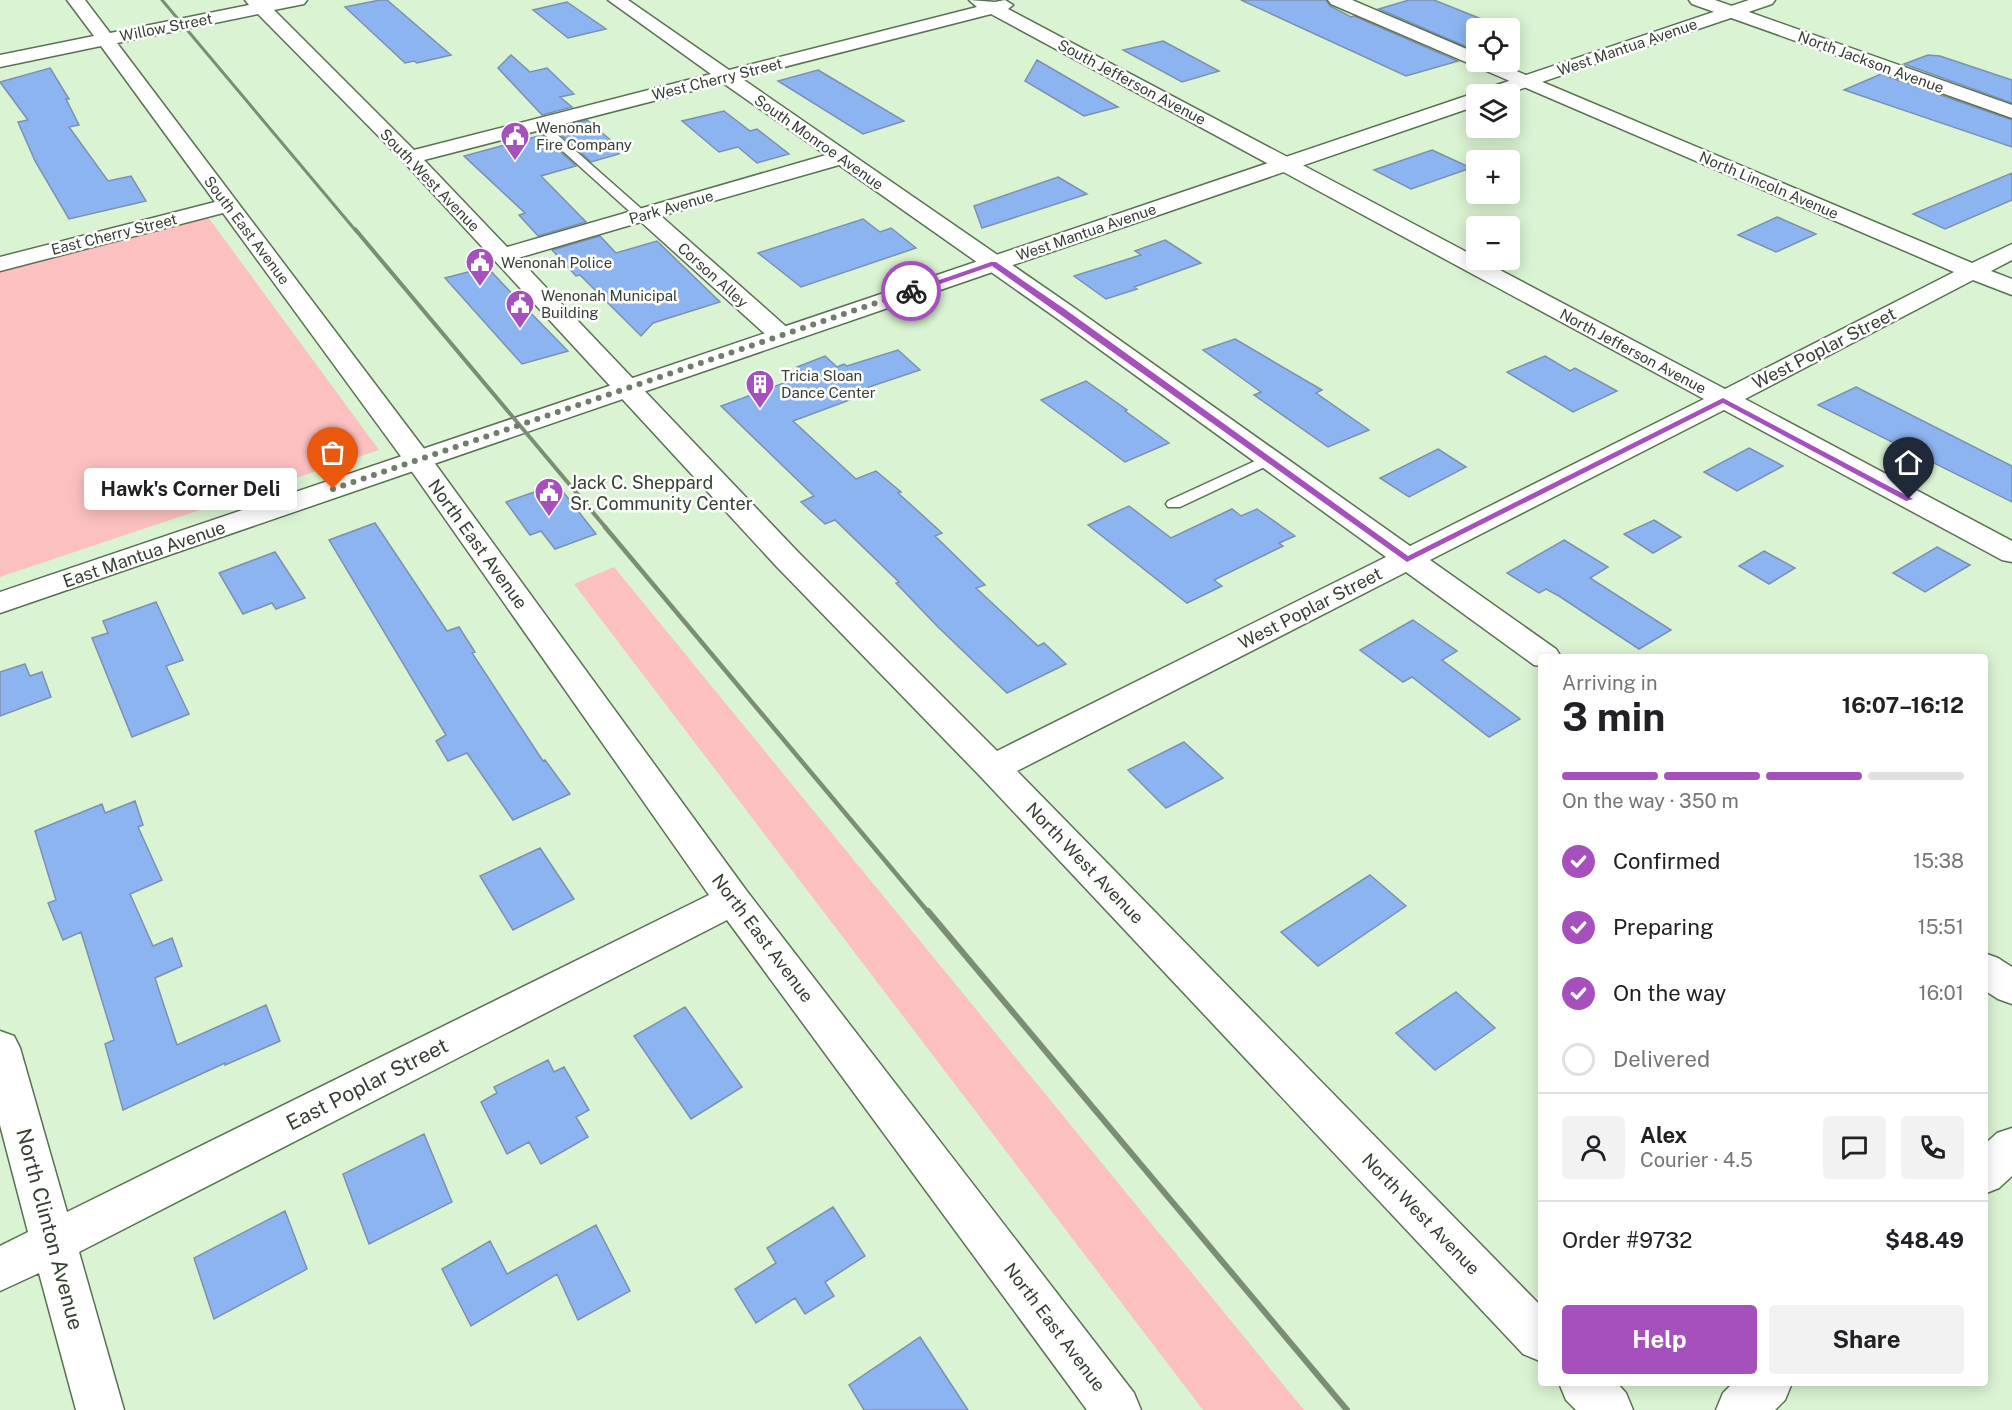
<!DOCTYPE html>
<html lang="en">
<head>
<meta charset="utf-8">
<style>
	body { margin:0; font-family:"Public Sans",sans-serif; background:#f2f2f2; color:#202124; height:100vh; display:flex; flex-direction:column; font-size:22px; white-space:nowrap }
	* { box-sizing:border-box; margin:0 }
	p { font-size:20px; color:#757577 }
	.icon { flex:none; width:33px; height:33px; fill:none; stroke:currentColor; stroke-width:2; stroke-linecap:round; stroke-linejoin:round }
	.map { position:relative; flex:1; overflow:hidden }
	.details { position:absolute; left:1538px; top:654px; width:450px; height:732px; display:flex; flex-direction:column; background:#fff; border-radius:6px; box-shadow:0 3px 15px #0003 }
	.details>* { flex:none }
	.fabs { position:absolute; left:1466px; top:18px; display:grid; gap:12px }
	.fabs a { display:grid; place-items:center; width:54px; height:54px; border-radius:6px; background:#fff; box-shadow:0 3px 15px #0003; font-size:30px }
	.pin { position:absolute; display:grid; place-items:center; width:51px; height:51px; color:#fff; margin:-62px -26px; border-radius:50% 50% 50% 0; rotate:-45deg; box-shadow:0 0 6px #0007 }
	.pin .icon { rotate:45deg }
	.courier { position:absolute; display:grid; place-items:center; width:60px; height:60px; margin:-30px; border:4px solid #a650be; border-radius:50%; background:#fff; color:#222; box-shadow:0 2px 8px #0007 }
	.bubble { position:absolute; height:42px; border-radius:6px; background:#fff; box-shadow:0 3px 15px #0003; font-size:20px; font-weight:700; line-height:42px; text-align:center }
	.overview em { font-style:normal; font-weight:700 }
	.overview div { display:flex; flex-direction:column-reverse }
	.overview { display:flex; align-items:center; justify-content:space-between; height:102px; padding:0 24px }
	h1 { font-size:39px; font-weight:700; line-height:45px }
	.bar { display:grid; grid-template-columns:repeat(4,1fr); gap:9px 6px; align-content:center; height:72px; padding:0 24px }
	.bar i { height:8px; border-radius:4px; background:#e0e0e0 }
	.bar .current { background:#a650be }
	.bar p { grid-column:span 4 }
	.line { display:flex; align-items:center; gap:15px; padding:0 24px; border-top:2px solid #e0e0e0 }
	.line div { flex:1 }
	.round { display:grid; place-items:center; flex:none; width:63px; height:63px; border-radius:6px; background:#f2f2f2 }
	ol { padding:0 24px; list-style:none }
	li { display:flex; align-items:center; gap:18px; height:66px }
	li p { margin-inline-start:auto }
	li .icon { padding:6px; border-radius:50%; background:#a650be; color:#fff; stroke-width:4 }
	li:last-child { color:#757577 }
	li i { width:33px; height:33px; border:3px solid #e0e0e0; border-radius:50% }
	.primary-button { display:flex; gap:12px; margin-top:auto; padding:12px 24px }
	.primary-button a { flex:1; height:69px; border-radius:6px; background:#a650be; color:#fff; font-size:24px; font-weight:700; line-height:69px; text-align:center }
	.primary-button a+a { background:#f2f2f2; color:#202124 }
	.map>svg:first-child { display:block }
</style>
</head>
<body>
<div class="map">
<svg width="2012" height="1410" viewBox="0 0 2012 1410">
	<rect width="100%" height="100%" fill="#daf3d2"/>
	<path fill="#fcc0c0" d="M208,217L379,450L0,577V271Z
		M614,567L1304,1410H1203L574,584Z"/>
	<path fill="#8cb4f1" stroke="#7c90af" stroke-width="1.5" d="M380,0H387L451,55L417,63L414,61L405,63L345,7Z
		M1241,0H1326L1330,6L1351,17L1354,16L1458,61L1406,76Z
		M1409,0H1434L1504,28H1476V51L1379,9Z
		M567,2L606,29L568,38L533,10Z
		M1163,41L1219,71L1182,82L1123,50Z
		M511,55L530,72L547,68L574,94L560,97L572,107L542,115L498,68Z
		M1928,55L1940,56L2012,80V103L1904,64Z
		M1037,60L1118,107L1084,116L1025,81Z
		M50,68L69,99H66L79,125L69,127L108,181L131,176L146,201L69,219L35,161L18,122L28,120L0,82Z
		M818,70L904,121L863,134L778,81Z
		M1881,74L2012,120V147L1844,90Z
		M724,111L750,131L757,129L789,154L757,163L738,147L719,152L682,121Z
		M587,120L614,143L609,144L619,154L591,162L555,129Z
		M542,135L576,166L541,176L586,222L538,236L519,215L525,213L464,156Z
		M1432,150L1471,168L1411,189L1374,170Z
		M2012,173V200L1945,229L1913,214Z
		M1058,177L1087,194L982,228L974,206Z
		M1777,217L1816,234L1776,252L1738,235Z
		M863,219L880,232L891,228L916,248L801,287L758,253Z
		M600,236L616,253L657,241L720,302L653,323L641,336L580,275L576,276L552,250Z
		M1165,240L1201,263L1134,287L1137,289L1106,299L1074,276L1141,255L1135,251Z
		M487,267L516,298L568,351L522,364L445,278Z
		M1235,339L1322,390L1316,393L1369,430L1328,447L1254,395L1261,392L1203,350Z
		M898,350L920,370L866,388L871,392L793,421L856,479L876,471L901,492L898,493L942,533L935,536L985,585L976,588L1038,646L1044,643L1066,664L1007,693L938,627L896,583L899,582L835,520L825,524L801,502L814,496L721,406L806,375L797,367L825,356L837,367L844,364L847,366Z
		M1545,356L1570,371L1575,368L1617,391L1573,412L1507,372Z
		M1086,381L1127,410L1125,411L1169,443L1125,462L1041,400Z
		M1856,387L2012,466V502L1818,405Z
		M1749,448L1783,466L1737,491L1704,472Z
		M1438,449L1466,467L1409,497L1380,478Z
		M557,484L596,534L555,549L541,531L530,535L506,502Z
		M1129,506L1171,538L1232,509L1241,516L1257,509L1295,536L1279,543L1283,546L1214,580L1222,586L1187,603L1088,525Z
		M1654,520L1681,537L1653,553L1624,534Z
		M375,523L447,631L459,627L475,652L472,653L543,761L545,760L570,794L513,820L467,753L448,761L436,741L446,735L329,540Z
		M1564,540L1608,567L1590,578L1671,630L1639,649L1559,596L1546,589L1539,593L1507,573Z
		M1937,547L1970,565L1925,592L1893,573Z
		M1764,551L1795,568L1769,584L1739,566Z
		M275,552L305,598L276,609L272,603L243,614L219,573Z
		M156,602L183,660L166,666L189,714L132,737L92,638L108,633L103,621Z
		M1413,620L1457,651L1442,660L1520,719L1489,737L1412,677L1403,682L1360,650Z
		M25,664L30,676L42,672L51,697L0,716V672Z
		M1184,742L1223,778L1166,808L1128,770Z
		M135,801L143,825L138,827L162,880L130,894L153,946L172,938L182,966L155,978L177,1045L266,1005L280,1041L225,1065V1063L123,1110L105,1044L114,1040L81,932L63,940L48,903L56,900L35,831L102,804L105,813Z
		M540,848L574,899L513,930L480,876Z
		M1370,875L1406,906L1318,966L1281,932Z
		M1456,992L1495,1028L1435,1070L1396,1033Z
		M685,1007L742,1087L691,1119L634,1036Z
		M548,1060L554,1072L564,1067L589,1110L576,1117L588,1137L541,1164L529,1142L507,1154L481,1102L497,1093L494,1087Z
		M424,1134L452,1202L369,1244L343,1174Z
		M833,1207L865,1256L825,1282L834,1296L805,1314L795,1298L756,1323L735,1289L776,1263L767,1248Z
		M285,1211L307,1269L214,1319L194,1258Z
		M596,1225L630,1291L578,1320L557,1274L471,1326L442,1269L490,1241L507,1274Z
		M920,1337L968,1410H864L849,1385Z"/>
	<g fill="none" stroke-linecap="round" stroke-linejoin="round">
		<g stroke="#5a7053" stroke-width="3">
			<path id="service" d="M539,121L543,122L645,212V218H637L535,126L534,124Z
				M1268,455L1273,457L1276,460L1273,463L1180,507H1168L1166,504L1168,501Z"/>
		</g>
		<g stroke="#5a7053" stroke-width="3">
			<path id="minor" d="M67,0H85L110,33L249,5L245,0H307L304,4L274,10L414,150L711,74L608,0H628L729,70L977,7L969,0L995,2L1005,0L1013,5L1008,9L1476,257V260H1481L1725,389L1954,272L1331,4L1328,0H1352L1476,53V62H1495L1972,263L2012,244V260L1991,271L2012,279V295L1973,280L1745,399L2012,541V562L2002,560L1724,410L1430,560L1556,649L1561,657H1540V666L1534,665L1406,572L1017,771L1540,1305V1361L1523,1354L981,777L777,567L403,161L258,14L117,43L428,454L746,890L1134,1393L1141,1410H1087L727,920L79,1252L124,1410H76L39,1273L0,1291V1246L28,1232L0,1125V1031L14,1036L20,1048L67,1212L709,895L408,466L223,213L0,271V257L215,202L101,46L0,67V55L94,36ZM991,14L1704,399L1410,546L1073,307L741,78ZM723,83L826,155L507,247L424,160ZM839,165L1055,317L1386,557L997,751L799,553L518,258L641,222L773,341L782,343L791,341L794,336L791,331L661,216Z
				M1689,0H1715L2012,105V118L1692,4Z
				M1984,953L1998,958L2012,967V1004L1998,999L1984,990Z
				M2012,1128V1176L1999,1188L1984,1194V1145L1997,1133Z
				M1559,1383H1617L1626,1393L1633,1410H1576L1566,1400Z
				M1733,1383H1792L1785,1400L1775,1410H1716L1723,1393Z"/>
		</g>
		<g stroke="#5a7053" stroke-width="3">
			<path id="tertiary" d="M1749,0H1775L1772,4L1506,94H1476V106L0,613V592L1469,95L1479,94L1482,90Z"/>
		</g>
		<use href="#service" fill="#fff" fill-rule="evenodd"/>
		<use href="#minor" fill="#fff" fill-rule="evenodd"/>
		<use href="#tertiary" fill="#fff" fill-rule="evenodd"/>
		<path stroke="#7c8d77" stroke-width="3" d="M162,0L356,231"/>
		<path stroke="#7c8d77" stroke-width="4" d="M355,229L606,528"/>
		<path stroke="#7c8d77" stroke-width="4.5" d="M605,527L929,913"/>
		<path stroke="#7c8d77" stroke-width="6" d="M928,911L1347,1410"/>
	</g>
	<path fill="#a650be" d="M991,262H996L1066,310L1408,556L1723,398L1913,499L1906,501L1723,403L1407,562L992,266L914,293L908,291Z"/>
	<g fill="none" stroke-linecap="round" stroke-linejoin="round">
		<path stroke="#6f7e6a" stroke-width="6" stroke-dasharray="0 10.8" d="M333,489L911,291"/>
	</g>
	<defs>
		<g id="civic-pin" transform="scale(1.5)"><path d="M0 17L-7.5 6A9.5 9.5 0 1 1 7.5 6Z" fill="#a650be" stroke="#fff"/><path d="M-.6-6.5H3V-4.5H.6V-3L4-1V1h2V6H-6V1h2V-1L-.6-3ZM-1.2 2.5V6h2.4V2.5Z" fill="#fff"/></g>
		<g id="building-pin" transform="scale(1.5)"><path d="M0 17L-7.5 6A9.5 9.5 0 1 1 7.5 6Z" fill="#a650be" stroke="#fff"/><path d="M-4-6H4V6H1V3H-1V6H-4ZM-2.5-4.3h1.7v1.8h-1.7ZM.8-4.3h1.7v1.8H.8ZM-2.5-1h1.7V.8h-1.7ZM.8-1h1.7V.8H.8Z" fill="#fff"/></g>
	</defs>
	<g fill-rule="evenodd">
		<use href="#civic-pin" x="515" y="136"/>
		<use href="#civic-pin" x="480" y="262"/>
		<use href="#civic-pin" x="520" y="304"/>
		<use href="#building-pin" x="760" y="384"/>
		<use href="#civic-pin" x="549" y="492"/>
	</g>
	<g text-anchor="middle" dominant-baseline="central" stroke-width="5" stroke-linejoin="round" paint-order="stroke">
		<g font-size="15" fill="#353f32" stroke="#fff">
			<text transform="translate(166 27) rotate(-11)">Willow Street</text>
			<text transform="translate(1627 47) rotate(-19)">West Mantua Avenue</text>
			<text transform="translate(1871 62) rotate(20)">North Jackson Avenue</text>
			<text transform="translate(717 79) rotate(-14)">West Cherry Street</text>
			<text transform="translate(1132 82) rotate(28)">South Jefferson Avenue</text>
			<text transform="translate(819 142) rotate(35)">South Monroe Avenue</text>
			<text transform="translate(430 180) rotate(46)">South West Avenue</text>
			<text transform="translate(1769 185) rotate(23)">North Lincoln Avenue</text>
			<text transform="translate(671 207) rotate(-16)">Park Avenue</text>
			<text transform="translate(247 230) rotate(53)">South East Avenue</text>
			<text transform="translate(1086 232) rotate(-19)">West Mantua Avenue</text>
			<text transform="translate(114 234) rotate(-14)">East Cherry Street</text>
			<text transform="translate(713 275) rotate(42)">Corson Alley</text>
			<text transform="translate(1633 351) rotate(28)">North Jefferson Avenue</text>
		</g>
		<g font-size="15" fill="#353f32" stroke="#fff" text-anchor="start">
			<text x="536" y="127">Wenonah<tspan x="536" dy="17">Fire Company</tspan></text>
			<text x="501" y="262">Wenonah Police</text>
			<text x="541" y="295">Wenonah Municipal<tspan x="541" dy="17">Building</tspan></text>
			<text x="781" y="375">Tricia Sloan<tspan x="781" dy="17">Dance Center</tspan></text>
		</g>
		<g font-size="18" fill="#353f32" stroke="#fff">
			<text transform="translate(1824 348) rotate(-27)">West Poplar Street</text>
			<text transform="translate(478 544) rotate(54)">North East Avenue</text>
			<text transform="translate(144 554) rotate(-19)">East Mantua Avenue</text>
			<text transform="translate(1310 608) rotate(-27)">West Poplar Street</text>
			<text transform="translate(1085 863) rotate(46)">North West Avenue</text>
			<text transform="translate(763 938) rotate(53)">North East Avenue</text>
			<text transform="translate(1421 1214) rotate(46)">North West Avenue</text>
			<text transform="translate(1055 1327) rotate(53)">North East Avenue</text>
		</g>
		<g font-size="18" fill="#353f32" stroke="#fff" text-anchor="start">
			<text x="570" y="482">Jack C. Sheppard<tspan x="570" dy="21">Sr. Community Center</tspan></text>
		</g>
		<g font-size="21" fill="#353f32" stroke="#fff">
			<text transform="translate(367 1084) rotate(-27)">East Poplar Street</text>
			<text transform="translate(50 1229) rotate(75)">North Clinton Avenue</text>
		</g>
	</g>
</svg>
<div class="fabs">
<a><svg class="icon" aria-label="locate" viewBox="0 0 24 24"><circle cx="12" cy="12" r="6"/><path d="M12 2v4M12 18v4M2 12h4M18 12h4"/></svg></a>
<a><svg class="icon" aria-label="layers" viewBox="0 0 24 24"><path d="M12 4l9 5-9 5-9-5zM3 14l9 5 9-5"/></svg></a>
<a>+</a>
<a>−</a>
</div>
<div class="pin" style="left:333px;top:489px;background:#ea580c"><svg class="icon" aria-label="bag" viewBox="0 0 24 24"><path d="M5 8h14l-1 12H6zM9 8a3 3 0 0 1 6 0"/></svg></div>
<div class="pin" style="left:1909px;top:499px;background:#1f2937"><svg class="icon" aria-label="home" viewBox="0 0 24 24"><path d="M3 11l9-7 9 7M6 9v11h12V9"/></svg></div>
<div class="courier" style="left:911px;top:291px"><svg class="icon" aria-label="bike" viewBox="0 0 24 24"><circle cx="6" cy="16" r="4"/><circle cx="18" cy="16" r="4"/><path d="M6 16l4-8h5l3 8M10 8l3 8H6M13 5h3"/></svg></div>
<div class="bubble" style="left:84px;top:468px;width:213px">Hawk's Corner Deli</div>
<section class="details">
<div class="overview"><div><h1>3 min</h1><p>Arriving in</p></div><em>16:07–16:12</em></div>
<div class="bar"><i class="current"></i><i class="current"></i><i class="current"></i><i></i><p>On the way · 350 m</p></div>
<ol>
<li><svg class="icon" aria-label="check" viewBox="0 0 24 24"><path d="M5 12l5 5 9-10"/></svg>Confirmed<p>15:38</p></li>
<li><svg class="icon" aria-label="check" viewBox="0 0 24 24"><path d="M5 12l5 5 9-10"/></svg>Preparing<p>15:51</p></li>
<li><svg class="icon" aria-label="check" viewBox="0 0 24 24"><path d="M5 12l5 5 9-10"/></svg>On the way<p>16:01</p></li>
<li><i></i>Delivered</li>
</ol>
<div class="line" style="height:108px"><a class="round"><svg class="icon" aria-label="person" viewBox="0 0 24 24"><circle cx="12" cy="8" r="4"/><path d="M4 21q1-7 8-7t8 7"/></svg></a><div><b>Alex</b><p>Courier · 4.5</p></div><a class="round"><svg class="icon" aria-label="chat" viewBox="0 0 24 24"><path d="M4 5h16v11H9l-5 4z"/></svg></a><a class="round"><svg class="icon" aria-label="phone" viewBox="0 0 24 24"><path d="M5 4h4l2 5-3 2q2 4 5 5l2-3 5 2v4C11 20 4 13 5 4z"/></svg></a></div>
<div class="line" style="height:78px"><div>Order #9732</div><b>$48.49</b></div>
<div class="primary-button"><a>Help</a><a>Share</a></div>
</section>
</div>
</body>
</html>
